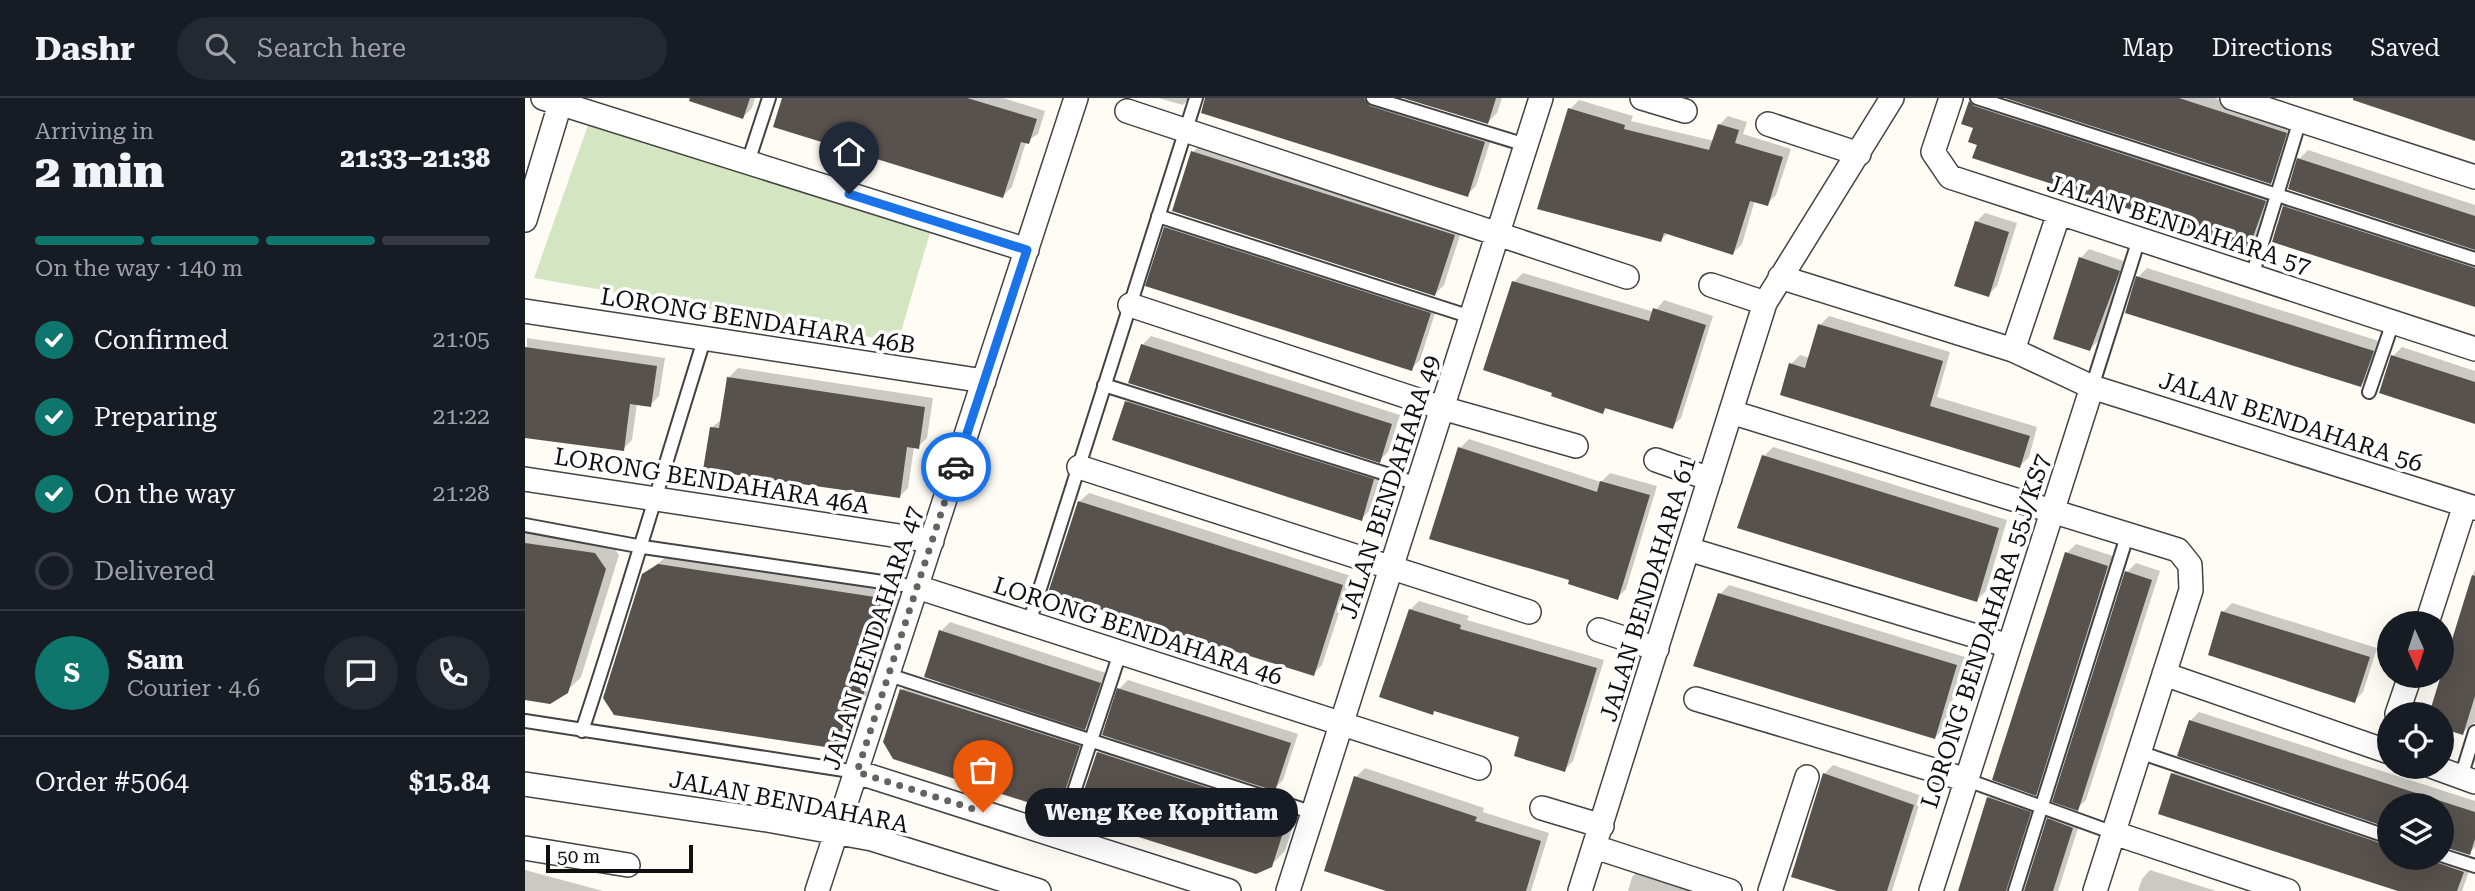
<!DOCTYPE html>
<html lang="en">
<head>
<meta charset="utf-8">
<style>
	body { margin:0; font-family:"Roboto Serif",serif; background:#242831; color:#f1f3f6; height:100vh; display:flex; flex-direction:column; font-size:26px; white-space:nowrap }
	* { box-sizing:border-box; margin:0 }
	p { font-size:23px; color:#9ea1a6 }
	.icon { flex:none; width:38px; height:38px; fill:none; stroke:currentColor; stroke-width:2; stroke-linecap:round; stroke-linejoin:round }
	.map { position:relative; flex:1; overflow:hidden }
	.details { display:flex; flex-direction:column; background:#171b24; width:525px }
	.details>* { flex:none }
	.needle { width:46px; rotate:177deg }
	.buttons { position:absolute; left:1852px; top:513px; display:grid; gap:14px }
	.buttons a { display:grid; place-items:center; width:77px; height:77px; border-radius:50%; background:#171b24; box-shadow:0 7px 28px #0002; font-size:35px }
	.scale { position:absolute; left:21px; bottom:18px; width:147px; box-sizing:border-box; padding-left:7px; border:4px solid #101010; border-top:0; font-size:19px; line-height:24px; white-space:nowrap; color:#101010; -webkit-text-stroke:5px #fff; paint-order:stroke }
	.pin { position:absolute; display:grid; place-items:center; width:60px; height:60px; color:#fff; margin:-72px -30px; border-radius:50% 50% 50% 0; rotate:-45deg; box-shadow:0 0 7px #0007 }
	.pin .icon { rotate:45deg }
	.courier { position:absolute; display:grid; place-items:center; width:70px; height:70px; margin:-35px; border:5px solid #1a73e8; border-radius:50%; background:#fff; color:#222; box-shadow:0 2px 9px #0007 }
	.bubble { position:absolute; height:49px; border-radius:24px; background:#171b24; box-shadow:0 7px 28px #0002; font-size:23px; font-weight:800; line-height:49px; text-align:center }
	.headline em { font-style:normal; font-weight:800 }
	.headline div { display:flex; flex-direction:column-reverse }
	.headline { display:flex; align-items:center; justify-content:space-between; height:119px; padding:0 35px }
	h1 { font-size:46px; font-weight:800; line-height:52px }
	.bar { display:grid; grid-template-columns:repeat(4,1fr); gap:10px 7px; align-content:center; height:84px; padding:0 35px }
	.bar i { height:9px; border-radius:5px; background:#363941 }
	.bar .on { background:#0f766e }
	.bar p { grid-column:span 4 }
	.line { display:flex; align-items:center; gap:18px; padding:0 35px; border-top:2px solid #363941 }
	.line div { flex:1 }
	.round { display:grid; place-items:center; flex:none; width:74px; height:74px; border-radius:37px; background:#242831 }
	ol { padding:0 35px; list-style:none }
	li { display:flex; align-items:center; gap:21px; height:77px }
	li p { margin-inline-start:auto }
	li .icon { padding:7px; border-radius:50%; background:#0f766e; color:#fff; stroke-width:4 }
	li:last-child { color:#9ea1a6 }
	li i { width:38px; height:38px; border:4px solid #363941; border-radius:50% }
	header { display:flex; align-items:center; gap:42px; box-sizing:border-box; height:98px; padding:0 35px; background:#171b24; border-bottom:2px solid #363941 }
	header strong { font-size:33px }
	nav { display:flex; gap:38px; margin-inline-start:auto; font-size:24px }
	.search { width:490px; height:63px; background:#242831; display:flex; align-items:center; gap:18px; box-sizing:border-box; padding:0 24px; border-radius:38px; color:#9ea1a6; font-size:26px }
	main { display:flex; flex:1; min-height:0 }
	.map>svg:first-child { display:block }
</style>
</head>
<body>
<header>
<strong>Dashr</strong>
<div class="search"><svg class="icon" aria-label="search" viewBox="0 0 24 24"><circle cx="10" cy="10" r="6"/><path d="M15 15l6 6"/></svg>Search here</div>
<nav><a>Map</a><a>Directions</a><a>Saved</a></nav>
</header>
<main>
<section class="details">
<div class="headline"><div><h1>2 min</h1><p>Arriving in</p></div><em>21:33–21:38</em></div>
<div class="bar"><i class="on"></i><i class="on"></i><i class="on"></i><i></i><p>On the way · 140 m</p></div>
<ol>
<li><svg class="icon" aria-label="check" viewBox="0 0 24 24"><path d="M5 12l5 5 9-10"/></svg>Confirmed<p>21:05</p></li>
<li><svg class="icon" aria-label="check" viewBox="0 0 24 24"><path d="M5 12l5 5 9-10"/></svg>Preparing<p>21:22</p></li>
<li><svg class="icon" aria-label="check" viewBox="0 0 24 24"><path d="M5 12l5 5 9-10"/></svg>On the way<p>21:28</p></li>
<li><i></i>Delivered</li>
</ol>
<div class="line" style="height:126px"><b class="round" style="background:#0f766e;color:#fff">S</b><div><b>Sam</b><p>Courier · 4.6</p></div><a class="round"><svg class="icon" aria-label="chat" viewBox="0 0 24 24"><path d="M4 5h16v11H9l-5 4z"/></svg></a><a class="round"><svg class="icon" aria-label="phone" viewBox="0 0 24 24"><path d="M5 4h4l2 5-3 2q2 4 5 5l2-3 5 2v4C11 20 4 13 5 4z"/></svg></a></div>
<div class="line" style="height:91px"><div>Order #5064</div><b>$15.84</b></div>
</section>
<div class="map">
<svg width="1950" height="793" viewBox="0 0 1950 793">
	<rect width="100%" height="100%" fill="#fefcf4"/>
	<path fill="#d3e6c1" d="M63,27L405,135L373,244L9,180Z"/>
	<path fill="#0003" d="M161,0H230L227,10L218,19Z
		M258,0H478L520,13L513,36L501,44L487,89L478,98Z
		M633,0H665L658,7Z
		M681,0H855L968,35L951,88L942,97Z
		M884,0H977L972,15L963,24Z
		M1449,0L1749,94L1733,139L1724,148L1454,45L1450,29L1438,25Z
		M1486,0H1689L1770,26L1755,75L1746,84Z
		M1054,2L1108,18L1106,23L1189,43L1194,27L1203,18L1222,24L1218,36L1266,51L1251,97L1242,106L1230,102L1217,146L1208,155L1143,135L1136,142L1045,11Z
		M677,45L938,128L919,187L910,196L668,54Z
		M1783,52L1950,107V150L1774,61Z
		M1768,100L1950,159V208L1759,109Z
		M1460,115L1492,125L1472,188L1463,197L1451,124Z
		M650,121L913,206L895,262L886,271L641,130Z
		M1564,151L1602,164L1574,242L1565,251L1556,160Z
		M1622,170L1857,244L1845,278L1836,287L1613,179Z
		M998,175L1129,214L1139,202L1188,218L1156,320L1147,329L1083,309L1078,314L989,184Z
		M1304,218L1425,254L1412,299L1512,329L1504,359L1495,368L1266,266L1275,257L1285,260L1295,227Z
		M626,238L875,317L863,354L854,363L617,247Z
		M2,240L140,260L134,298L125,307L112,305L107,342L98,351L0,338Z
		M1877,249L1950,273V324L1868,258Z
		M213,270L408,300L402,340L393,349H389L383,390L374,399L186,330L197,321L204,279Z
		M611,295L857,375L845,412L836,421L602,304Z
		M944,341L1076,384L1085,375L1132,388L1101,491L1092,500L935,350Z
		M1248,349L1482,422L1461,493L1452,502L1239,358Z
		M564,395L826,478L797,567L788,576L526,494L555,403Z
		M0,430L84,442L94,457L56,579L42,593L0,600Z
		M1551,446L1591,459L1519,687L1510,696L1542,455Z
		M148,453L364,486L374,502L340,623L325,637L119,477Z
		M1611,465L1635,473L1561,702L1552,711L1602,474Z
		M1950,471V624L1937,635L1916,616H1905Z
		M1204,487L1440,559L1419,631L1410,639L1195,496Z
		M894,503L944,518L942,522L1079,562L1048,663L1039,672L997,638L885,512Z
		M1707,505L1852,550L1838,594L1829,603L1698,514Z
		M425,524L584,576L569,621L558,632L567,635L546,698L533,712L377,592L391,578L415,586L416,533Z
		M603,582L773,636L758,682L747,693L776,703L760,753L746,767L573,655L589,639L594,591Z
		M1674,614L1950,703V749L1944,755L1917,746L1918,755L1947,765L1937,793H1879L1647,676L1656,667L1864,737V760H1916V707L1665,623Z
		M1308,667L1397,698L1367,793H1320L1299,676Z
		M840,670L959,710L958,714L1024,735L1006,793H867L831,679Z
		M1473,691L1513,705L1496,793H1501H1435L1464,699Z
		M1533,712L1556,721L1533,793H1501L1524,721Z
		M1116,770L1189,793H1103L1107,779Z
		M0,772L78,793H0Z
		M1625,772L1691,793H1613L1617,781Z"/>
	<path fill="#58524e" d="M165,0H225L218,21L164,3Z
		M257,0H442L512,21L504,46L496,44L478,100L248,29Z
		M680,0H839L845,8L960,44L943,99L676,15Z
		M878,0H971L963,26Z
		M1480,0H1654L1762,35L1746,86Z
		M1828,0H1950V43L1828,2Z
		M1444,3L1449,8L1741,103L1724,150L1447,60L1452,47L1443,44L1448,30L1436,26Z
		M1043,10L1100,27L1099,31L1184,52L1193,26L1214,32L1210,45L1258,59L1243,108L1225,103L1208,157L1139,135L1136,144L1012,111Z
		M666,53L930,137L910,198L647,113Z
		M1772,60L1950,118V152L1763,91Z
		M1758,108L1950,170V209L1747,144Z
		M1450,123L1484,134L1464,199L1429,188Z
		M639,129L906,215L887,273L620,188Z
		M1554,159L1595,173L1565,253L1528,241Z
		M1611,178L1849,253L1836,289L1600,215Z
		M987,183L1124,223L1128,210L1181,227L1148,331L1080,310L1078,316L1026,298L1027,295L958,272Z
		M1293,226L1418,263L1405,308L1505,338L1495,370L1255,297L1264,265L1280,270Z
		M616,246L867,326L855,365L603,285Z
		M0,249L132,268L126,309L105,306L99,353L0,340Z
		M1866,257L1950,284V326L1854,295Z
		M202,279L400,309L394,351L382,349L375,400L178,372L185,329L194,330Z
		M600,303L849,381L837,423L587,342Z
		M933,349L1072,394L1075,383L1125,397L1093,502L1043,486L1044,482L904,441Z
		M1237,357L1474,430L1452,504L1212,430Z
		M553,403L818,487L789,578L523,495Z
		M0,445L70,455L81,471L43,595L25,606L0,602Z
		M1540,454L1583,468L1511,698L1467,682Z
		M133,466L350,499L361,517L327,638L307,650L89,617L78,600L117,476Z
		M1600,473L1627,482L1553,713L1527,704Z
		M1947,477L1950,478V598L1938,637L1916,630V616H1904Z
		M1193,495L1432,567L1410,641L1168,568Z
		M884,511L936,527L935,531L1072,570L1040,674L989,658L994,639L909,613L908,617L854,599Z
		M1696,513L1845,559L1830,605L1683,557Z
		M414,532L576,585L560,632L399,579Z
		M592,590L766,645L750,693L577,637Z
		M375,591L555,648L533,714L368,661L358,644Z
		M1664,622L1950,714V741L1945,757L1916,748V707H1864V730L1652,658Z
		M572,654L764,716L747,769L731,776L550,719Z
		M1298,675L1389,707L1362,793H1312L1266,779Z
		M1646,675L1864,748V760H1908L1913,765L1939,774L1932,793H1873L1633,716Z
		M829,678L952,719L950,723L1016,743L1001,793H861L799,773Z
		M1462,699L1506,714L1481,793H1433Z
		M1522,720L1548,730L1528,793H1499Z"/>
	<g fill="none" stroke-linecap="round" stroke-linejoin="round">
		<g stroke="#434343" stroke-width="16">
			<path id="lane" d="M848,0L1001,47
				M1452,0L1950,161
				M223,64L244,0
				M633,118L946,219
				M1727,178L1775,22
				M579,287L893,386
				M1567,289L1614,141
				M1844,294L1868,224
				M0,427L118,449L392,489
				M504,525L671,0
				M364,577L789,715
				M0,623L332,674
				M57,633C100,503 138,373 179,242
				M1614,654L1864,739
				M1936,679L1950,634
				M1442,682L1589,735
				M534,739L595,555
				M1916,757L1950,768
				M1490,793L1603,435"/>
		</g>
		<g stroke="#434343" stroke-width="26">
			<path id="street" d="M18,0L502,152
				M1117,0L1160,13
				M1426,0L1408,54L1425,79L1950,251
				M1707,0L1950,79
				M602,13L1102,179
				M1243,26L1334,56
				M0,122L35,6
				M1255,179L1488,252L1567,289L1950,410
				M1186,187L1240,205
				M605,207L917,310L1051,348
				M0,213L459,283
				M1488,252L1534,115
				M1206,314L1653,452L1665,467L1666,492L1570,793
				M1131,362L1185,381
				M554,369L1004,514
				M0,381L407,443
				M1163,451L1484,548
				M392,489L954,670
				M1902,525L1940,407
				M1074,532L1132,551
				M1639,576L1864,654
				M1171,601L1442,682
				M1872,616L1885,578
				M1906,668L1950,684
				M332,674L704,793
				M0,686L242,722L347,741L514,793
				M1017,710L1077,728
				M1589,735L1763,793
				M1070,749L1205,793
				M0,750L103,767
				M292,793L551,0
				M763,793L1016,0
				M1055,793L1240,205L1367,0
				M1245,793L1282,679
				M1406,793L1567,289"/>
		</g>
		<use href="#lane" stroke="#fff" stroke-width="12"/>
		<use href="#street" stroke="#fff" stroke-width="23"/>
	</g>
	<g fill="none" stroke-linecap="round" stroke-linejoin="round">
		<path stroke="#636360" stroke-width="7" stroke-dasharray="0 12.6" d="M431,369L332,674L458,714"/>
		<path stroke="#1a73e8" stroke-width="9" d="M324,96L502,152L431,369"/>
	</g>
	<g text-anchor="middle" dominant-baseline="central" stroke-width="7" stroke-linejoin="round" paint-order="stroke">
		<g font-size="24" fill="#101010" stroke="#fff">
			<text transform="translate(1654 127) rotate(18)">JALAN BENDAHARA 57</text>
			<text transform="translate(233 223) rotate(9)">LORONG BENDAHARA 46B</text>
			<text transform="translate(1766 324) rotate(18)">JALAN BENDAHARA 56</text>
			<text transform="translate(187 383) rotate(9)">LORONG BENDAHARA 46A</text>
			<text transform="translate(865 389) rotate(-72)">JALAN BENDAHARA 49</text>
			<text transform="translate(1123 491) rotate(-73)">JALAN BENDAHARA 61</text>
			<text transform="translate(613 533) rotate(18)">LORONG BENDAHARA 46</text>
			<text transform="translate(1461 533) rotate(-72)">LORONG BENDAHARA 55J/KS7</text>
			<text transform="translate(348 540) rotate(-72)">JALAN BENDAHARA 47</text>
			<text transform="translate(264 704) rotate(11)">JALAN BENDAHARA</text>
		</g>
	</g>
</svg>
<div class="buttons">
<a><svg class="needle" viewBox="-14 -14 28 28"><path d="M0-13l5 13h-10z" fill="#e53935"/><path d="M0 13l5-13h-10z" fill="#9ea1a6"/></svg></a>
<a><svg class="icon" aria-label="locate" viewBox="0 0 24 24"><circle cx="12" cy="12" r="6"/><path d="M12 2v4M12 18v4M2 12h4M18 12h4"/></svg></a>
<a><svg class="icon" aria-label="layers" viewBox="0 0 24 24"><path d="M12 4l9 5-9 5-9-5zM3 14l9 5 9-5"/></svg></a>
</div>
<div class="scale">50 m</div>
<div class="pin" style="left:458px;top:714px;background:#ea580c"><svg class="icon" aria-label="bag" viewBox="0 0 24 24"><path d="M5 8h14l-1 12H6zM9 8a3 3 0 0 1 6 0"/></svg></div>
<div class="pin" style="left:324px;top:96px;background:#1f2937"><svg class="icon" aria-label="home" viewBox="0 0 24 24"><path d="M3 11l9-7 9 7M6 9v11h12V9"/></svg></div>
<div class="courier" style="left:431px;top:369px"><svg class="icon" aria-label="car" viewBox="0 0 24 24"><path d="M5 17H2v-5l4-1 3-4h7l3 4 3 1v5h-3M9 17h6M6 11h13"/><circle cx="7" cy="17" r="2"/><circle cx="17" cy="17" r="2"/></svg></div>
<div class="bubble" style="left:500px;top:690px;width:273px">Weng Kee Kopitiam</div>
</div>
</main>
</body>
</html>
